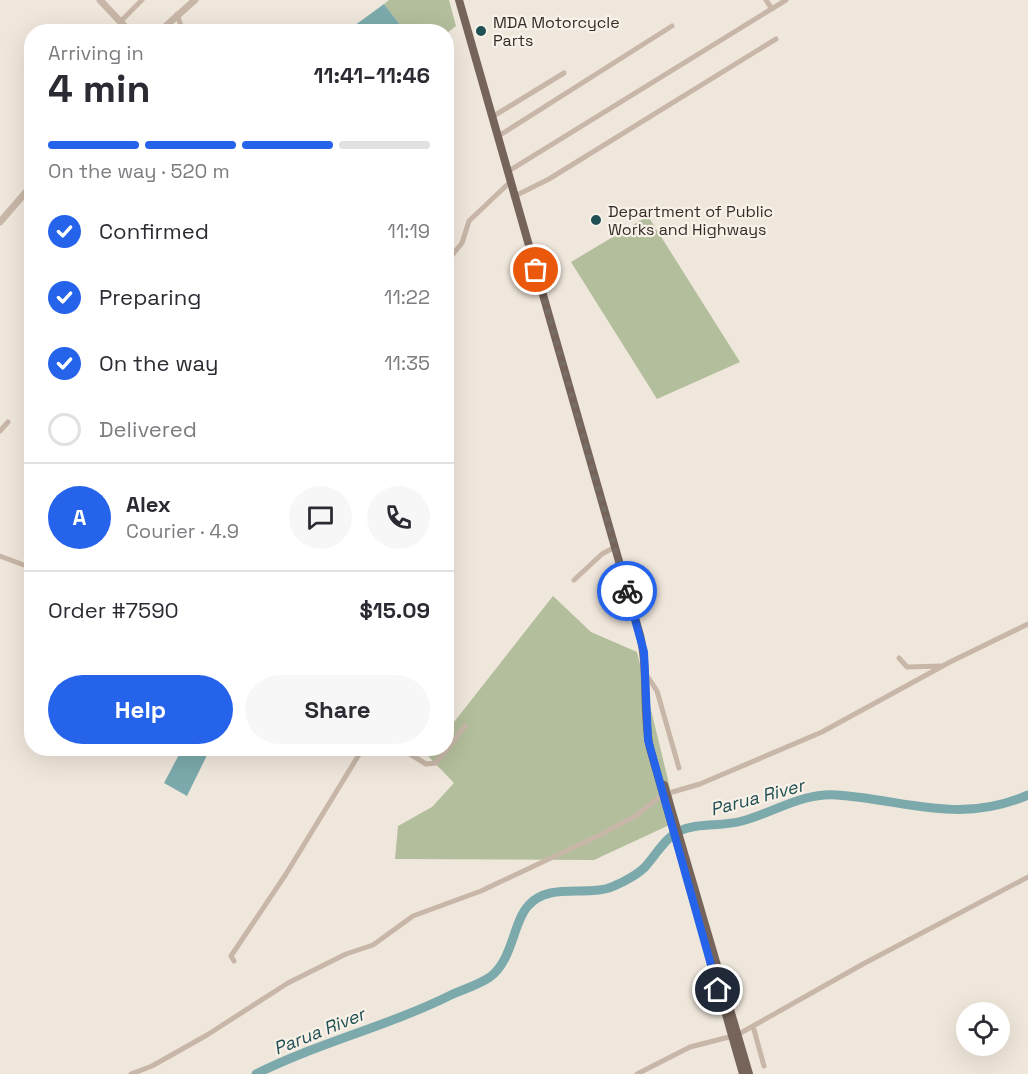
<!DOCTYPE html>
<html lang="en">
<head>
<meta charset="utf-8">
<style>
	body { margin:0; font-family:"Space Grotesk",sans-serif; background:#f7f7f7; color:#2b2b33; height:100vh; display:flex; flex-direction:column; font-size:22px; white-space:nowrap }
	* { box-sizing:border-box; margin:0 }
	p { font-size:20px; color:#7c7c81 }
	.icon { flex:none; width:33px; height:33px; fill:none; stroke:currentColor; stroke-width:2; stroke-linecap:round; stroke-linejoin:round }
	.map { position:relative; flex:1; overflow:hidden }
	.side { position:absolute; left:24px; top:24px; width:430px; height:732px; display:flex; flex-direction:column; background:#fff; border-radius:24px; box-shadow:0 6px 24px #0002 }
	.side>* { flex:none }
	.buttons { position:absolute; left:956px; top:1002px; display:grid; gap:12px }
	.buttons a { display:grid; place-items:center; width:54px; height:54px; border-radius:50%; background:#fff; box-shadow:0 6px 24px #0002; font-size:30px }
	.pin { position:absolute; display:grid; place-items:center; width:51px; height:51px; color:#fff; margin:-26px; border:3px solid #fff; border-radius:50%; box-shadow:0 2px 6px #0007 }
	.courier { position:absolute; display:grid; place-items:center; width:60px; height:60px; margin:-30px; border:4px solid #2563eb; border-radius:50%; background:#fff; color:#222; box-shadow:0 2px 8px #0007 }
	.overview em { font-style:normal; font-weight:700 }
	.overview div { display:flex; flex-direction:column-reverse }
	.overview { display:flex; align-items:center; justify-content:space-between; height:102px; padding:0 24px }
	h1 { font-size:39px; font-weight:700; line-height:45px }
	.bar { display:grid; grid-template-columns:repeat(4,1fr); gap:9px 6px; align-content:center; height:72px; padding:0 24px }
	.bar i { height:8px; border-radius:4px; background:#e1e1e2 }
	.bar .current { background:#2563eb }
	.bar p { grid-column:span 4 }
	.line { display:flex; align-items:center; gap:15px; padding:0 24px; border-top:2px solid #e1e1e2 }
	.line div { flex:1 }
	.round { display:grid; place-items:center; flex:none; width:63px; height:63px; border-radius:32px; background:#f7f7f7 }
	ol { padding:0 24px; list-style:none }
	li { display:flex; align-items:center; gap:18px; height:66px }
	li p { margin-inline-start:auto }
	li .icon { padding:6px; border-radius:50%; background:#2563eb; color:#fff; stroke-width:4 }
	li:last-child { color:#7c7c81 }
	li i { width:33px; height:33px; border:3px solid #e1e1e2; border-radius:50% }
	.cta { display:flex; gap:12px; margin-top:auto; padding:12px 24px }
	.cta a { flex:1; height:69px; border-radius:36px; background:#2563eb; color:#fff; font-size:24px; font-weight:700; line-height:69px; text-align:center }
	.cta a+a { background:#f7f7f7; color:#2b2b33 }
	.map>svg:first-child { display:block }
</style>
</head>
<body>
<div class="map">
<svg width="1028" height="1074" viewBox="0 0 1028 1074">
	<rect width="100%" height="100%" fill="#f0e7dc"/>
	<path fill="#b3be9c" d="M389,0H449L456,26L447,33L405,31L384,4Z
		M648,216L740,362L657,399L571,262Z
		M553,596L591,632L637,652L678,821L594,860L395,859L398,826L432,807L454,783L428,756L434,749L447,748V731Z"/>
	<path fill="#7caaac" d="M384,4L405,31H347Z
		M182,749H210L187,796L164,783Z"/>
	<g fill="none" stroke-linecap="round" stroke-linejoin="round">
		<path stroke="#7caaac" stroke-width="9" d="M256,1074C320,1042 389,1026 453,994C465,989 480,984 490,977C513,960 513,922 528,906C549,881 588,898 614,886C624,882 638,874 645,867C655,856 666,837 679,831C699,822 721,827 742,821C773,813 803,792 837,795C907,800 959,825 1028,795"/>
		<path stroke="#c8b7a8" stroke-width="5" d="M766,0L772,9
			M177,14L183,32
			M120,22L142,0
			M492,117L564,73
			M497,137L672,26
			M507,172L786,0
			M515,196L549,179L776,39
			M448,260L462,243L469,221L510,182
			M0,431L8,422
			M0,556L32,568
			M574,580L602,554L615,547
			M899,658L907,667L941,666
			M646,674L657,691L679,768
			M400,748L426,764L436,763L465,726
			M234,961L231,956L286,874L363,748
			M753,1026L764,1066
			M131,1074L152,1066L207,1035L288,983L346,954L373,945L413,916L481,891L602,834L637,815L662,795L700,784L822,732L950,662L1028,624
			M637,1074L690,1047L737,1035L863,964L1028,877"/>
		<path stroke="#c8b7a8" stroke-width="7" d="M100,0L130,32
			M159,32L195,0
			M0,222L32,185"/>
		<path stroke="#76635a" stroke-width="8" d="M459,0L640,635C649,673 642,711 650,748L743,1074
			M664,785L749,1074"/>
	</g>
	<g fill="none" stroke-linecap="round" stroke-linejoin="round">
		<path stroke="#766d67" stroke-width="6" stroke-dasharray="0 10.8" d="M536,270L627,591"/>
		<path stroke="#2563eb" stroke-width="8" d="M627,591L644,652L648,740L718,990"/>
	</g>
	<g fill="#205054" stroke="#f8f1e8" stroke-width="2">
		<circle cx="481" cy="31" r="6"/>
		<circle cx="596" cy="220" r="6"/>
	</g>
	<g text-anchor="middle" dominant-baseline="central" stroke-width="4.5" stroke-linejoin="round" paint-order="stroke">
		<g font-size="16" fill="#352c28" stroke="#f8f1e8" text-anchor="start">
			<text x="493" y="22">MDA Motorcycle<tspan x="493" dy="18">Parts</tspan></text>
			<text x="608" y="211">Department of Public<tspan x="608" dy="18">Works and Highways</tspan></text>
		</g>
		<g font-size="18" font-style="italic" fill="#205054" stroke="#f8f1e8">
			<text transform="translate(757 797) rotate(-15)">Parua River</text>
			<text transform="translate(319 1031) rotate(-22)">Parua River</text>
		</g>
	</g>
</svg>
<div class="buttons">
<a><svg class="icon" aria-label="locate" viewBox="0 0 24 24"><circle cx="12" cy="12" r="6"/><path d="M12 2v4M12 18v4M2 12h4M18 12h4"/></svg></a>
</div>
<div class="pin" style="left:536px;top:270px;background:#ea580c"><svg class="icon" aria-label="bag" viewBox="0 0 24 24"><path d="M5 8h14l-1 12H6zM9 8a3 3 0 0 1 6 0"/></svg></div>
<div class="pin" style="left:718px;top:990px;background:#1f2937"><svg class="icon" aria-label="home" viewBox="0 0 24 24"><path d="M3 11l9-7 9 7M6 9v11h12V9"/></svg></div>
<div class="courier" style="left:627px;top:591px"><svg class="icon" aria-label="bike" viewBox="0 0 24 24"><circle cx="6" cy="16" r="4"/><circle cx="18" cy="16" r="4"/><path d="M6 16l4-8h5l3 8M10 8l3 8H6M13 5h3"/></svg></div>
<section class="side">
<div class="overview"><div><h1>4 min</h1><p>Arriving in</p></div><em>11:41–11:46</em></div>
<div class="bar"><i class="current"></i><i class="current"></i><i class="current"></i><i></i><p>On the way · 520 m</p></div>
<ol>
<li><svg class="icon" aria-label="check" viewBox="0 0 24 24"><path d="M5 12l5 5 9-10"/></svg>Confirmed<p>11:19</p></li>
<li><svg class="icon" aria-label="check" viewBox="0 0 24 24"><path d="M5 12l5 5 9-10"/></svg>Preparing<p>11:22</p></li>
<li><svg class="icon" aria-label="check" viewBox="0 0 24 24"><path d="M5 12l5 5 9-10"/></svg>On the way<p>11:35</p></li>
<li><i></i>Delivered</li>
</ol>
<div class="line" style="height:108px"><b class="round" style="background:#2563eb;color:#fff">A</b><div><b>Alex</b><p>Courier · 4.9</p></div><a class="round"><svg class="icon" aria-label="chat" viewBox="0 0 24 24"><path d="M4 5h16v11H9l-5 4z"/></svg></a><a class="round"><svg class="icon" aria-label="phone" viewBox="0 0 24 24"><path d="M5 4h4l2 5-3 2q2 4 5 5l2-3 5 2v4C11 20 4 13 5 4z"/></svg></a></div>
<div class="line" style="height:78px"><div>Order #7590</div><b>$15.09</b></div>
<div class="cta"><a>Help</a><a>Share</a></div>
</section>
</div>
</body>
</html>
